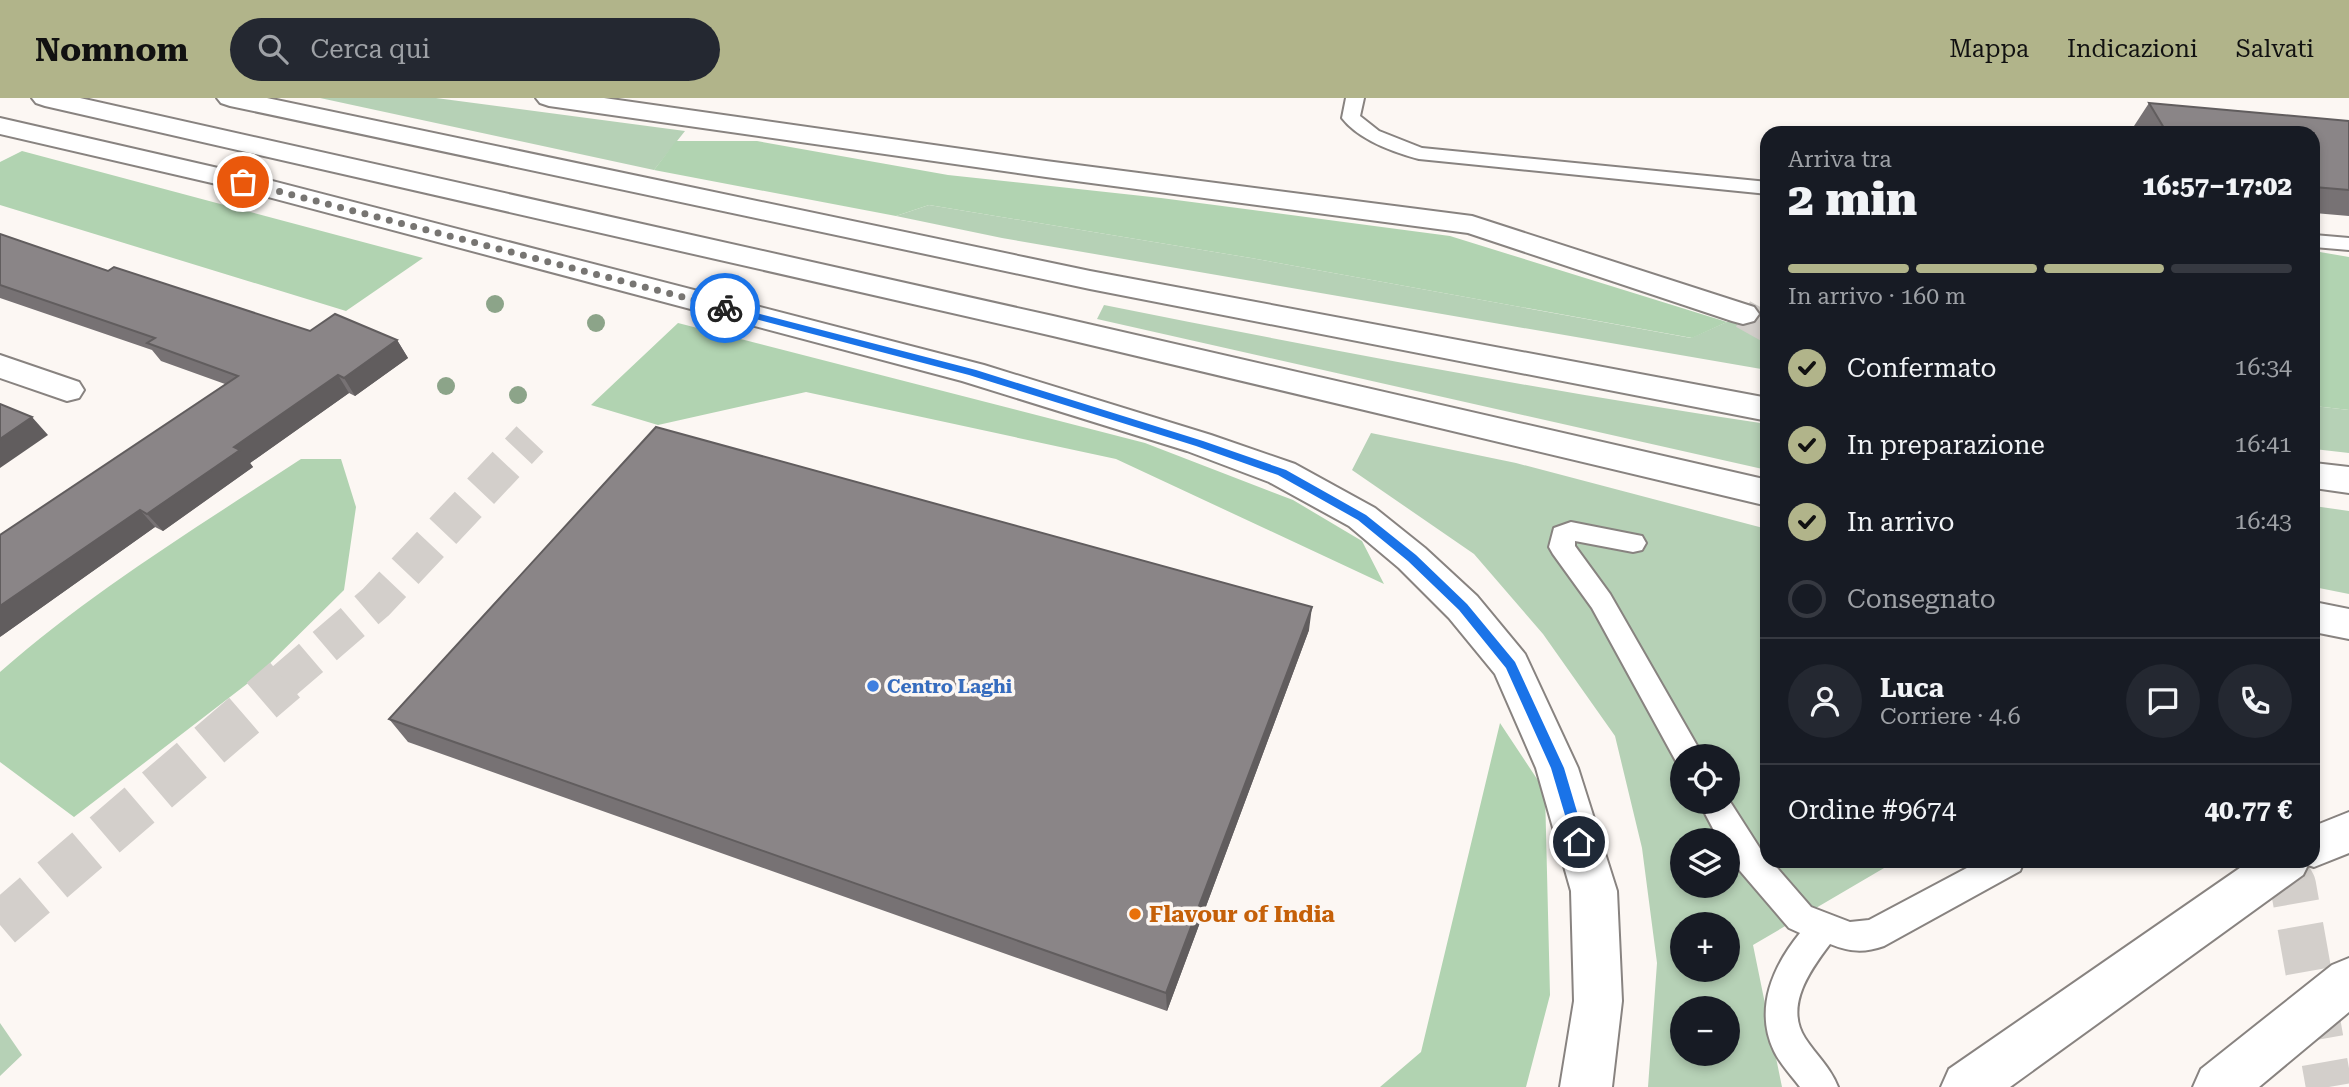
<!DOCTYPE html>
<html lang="it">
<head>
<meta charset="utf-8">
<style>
	body { margin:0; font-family:"Roboto Serif",serif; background:#242831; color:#f1f3f6; height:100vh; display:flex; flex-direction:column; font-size:26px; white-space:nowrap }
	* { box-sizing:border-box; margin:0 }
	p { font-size:23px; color:#9ea1a6 }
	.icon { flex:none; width:38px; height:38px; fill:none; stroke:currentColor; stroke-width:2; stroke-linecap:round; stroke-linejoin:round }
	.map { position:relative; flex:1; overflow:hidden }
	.drawer { position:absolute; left:1760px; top:28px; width:560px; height:742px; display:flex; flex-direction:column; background:#171b24; border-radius:21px; box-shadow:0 4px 10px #0003 }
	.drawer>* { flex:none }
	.buttons { position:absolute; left:1670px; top:646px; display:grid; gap:14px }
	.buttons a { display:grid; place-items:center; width:70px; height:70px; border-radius:50%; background:#171b24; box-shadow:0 4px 10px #0003; font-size:35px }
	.pin { position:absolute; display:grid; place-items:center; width:60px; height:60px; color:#fff; margin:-30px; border:4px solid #fff; border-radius:50%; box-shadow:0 2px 7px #0007 }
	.courier { position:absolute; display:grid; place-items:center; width:70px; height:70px; margin:-35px; border:5px solid #1a73e8; border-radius:50%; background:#fff; color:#222; box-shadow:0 2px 9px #0007 }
	.summary em { font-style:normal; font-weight:800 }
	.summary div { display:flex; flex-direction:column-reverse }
	.summary { display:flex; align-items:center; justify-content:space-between; height:119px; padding:0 28px }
	h1 { font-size:46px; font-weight:800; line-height:52px }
	.bar { display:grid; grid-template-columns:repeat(4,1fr); gap:10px 7px; align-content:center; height:84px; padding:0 28px }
	.bar i { height:9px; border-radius:5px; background:#363941 }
	.bar .current { background:#b1b48a }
	.bar p { grid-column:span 4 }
	.line { display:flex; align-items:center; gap:18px; padding:0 28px; border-top:2px solid #363941 }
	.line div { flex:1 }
	.round { display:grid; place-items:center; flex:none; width:74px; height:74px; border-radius:37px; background:#242831 }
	ol { padding:0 28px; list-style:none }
	li { display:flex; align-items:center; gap:21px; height:77px }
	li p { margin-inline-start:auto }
	li .icon { padding:7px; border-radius:50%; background:#b1b48a; color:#111; stroke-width:4 }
	li:last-child { color:#9ea1a6 }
	li i { width:38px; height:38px; border:4px solid #363941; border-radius:50% }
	header { display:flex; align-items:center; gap:42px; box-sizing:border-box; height:98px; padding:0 35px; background:#b1b48a; color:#111 }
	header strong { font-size:33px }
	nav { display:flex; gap:38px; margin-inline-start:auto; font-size:24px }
	.search { width:490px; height:63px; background:#242831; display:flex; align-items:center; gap:18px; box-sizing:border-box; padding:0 24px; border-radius:38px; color:#9ea1a6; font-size:26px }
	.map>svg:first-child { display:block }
</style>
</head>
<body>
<header>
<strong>Nomnom</strong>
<div class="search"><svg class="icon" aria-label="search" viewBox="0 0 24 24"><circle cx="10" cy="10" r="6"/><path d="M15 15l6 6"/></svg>Cerca qui</div>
<nav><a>Mappa</a><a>Indicazioni</a><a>Salvati</a></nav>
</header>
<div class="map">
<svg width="2349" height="989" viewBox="0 0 2349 989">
	<rect width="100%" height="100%" fill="#fcf7f3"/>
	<path fill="#b6d1b6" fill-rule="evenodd" d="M320,0H436L685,33L654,72Z
		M929,107L1251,160L1691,240L1767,206V272L1002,140L896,118Z
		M1104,207C1324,251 1545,293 1767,326V372L1097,221Z
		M2314,308L2349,312V355L2314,351Z
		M1371,335L1516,365L1767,431L1768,763H1896L1753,847L1782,989H1648L1657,865L1642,750L1615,638L1543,536L1474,456L1352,372ZM1682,658H1727V704H1682ZM1682,742H1727V788H1682ZM1682,826H1727V872H1682ZM1682,910H1727V956H1682Z
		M2314,408L2349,413V496L2314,489Z
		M0,925L22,957L0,978Z"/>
	<path fill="#b1d3b1" d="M676,43H757L948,77L1161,100L1450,138L1727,224L1692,240L1251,160L929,107L896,118L654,72Z
		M22,53L423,160L346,213L0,107V64Z
		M2314,153L2349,159V312L2314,308Z
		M678,225L1145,345L1293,402L1362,443L1384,486L1116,361L806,294L658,327L591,307Z
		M301,361H341L356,409L344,492L256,579L74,719L0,664V574C92,493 199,428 301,361Z
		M1500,625L1545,693L1550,897L1526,989H1380L1421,954Z"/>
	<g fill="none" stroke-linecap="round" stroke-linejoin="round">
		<path stroke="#d3cfcb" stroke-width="37" stroke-dasharray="37 18" stroke-linecap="butt" d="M283,584L376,504L530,341"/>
		<path stroke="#d3cfcb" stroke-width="46" stroke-dasharray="46 23" stroke-linecap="butt" d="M0,827L285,582"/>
		<path stroke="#d3cfcb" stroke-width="29" stroke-dasharray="29 15" stroke-linecap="butt" d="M1743,216L1768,230"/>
		<path stroke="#d3cfcb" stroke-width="46" stroke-dasharray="46 23" stroke-linecap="butt" d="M2280,763L2293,787L2329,989"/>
		<g stroke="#888380" stroke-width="4">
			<path id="lane" d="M1346,0H1364L1360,18L1379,33L1422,50L1768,84V96L1419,61C1393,54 1359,42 1342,20Z
				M2314,137L2349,140V152L2314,149Z
				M1571,424L1642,438L1646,445L1642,452L1633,454L1575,443V448L1610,496L1703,658H1682V668L1678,667L1592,510L1553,456L1549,449L1554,430Z
				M1727,699L1768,763H1771L1811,809L1850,824L1869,822L1980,763H2024L2020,773L1884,848C1864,855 1850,854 1830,846C1811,871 1784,908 1805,940C1816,957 1831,970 1838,989H1800C1791,977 1780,966 1774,953C1754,911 1773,868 1800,835L1789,830L1729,760L1727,742H1719L1699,704H1727Z"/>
		</g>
		<g stroke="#888380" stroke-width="4">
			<path id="street" d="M0,257L79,284L84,292L79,300L67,303L0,280Z"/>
		</g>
		<g stroke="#888380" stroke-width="4">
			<path id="highway" d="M32,0H80L1053,218L1768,382V408L1053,238L45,8L36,5Z
				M217,0H267L1090,173L1768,300V323L1090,191L230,8L221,5Z
				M536,0H604L1046,63L1472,118L1754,209L1759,216L1754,223L1743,226L1732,223L1468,135L1046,79L549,8L540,5Z
				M0,20L253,78L984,267L1211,337L1295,366L1375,410L1425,450L1477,498L1525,556L1578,670L1617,793L1622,903L1612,989H1560L1574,903L1571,793L1536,670L1495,576L1449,520L1399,470L1349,428L1269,384L1187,353L962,283L238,91L0,36Z
				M2314,365L2349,369V395L2314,390Z
				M2314,504L2349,511V541L2314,534Z
				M2349,714V755L2314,769L2308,767L2303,777L2010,989H1941L1949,971L2250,763H2314V728Z
				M2349,860V914L2259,989H2193L2201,971L2332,867Z"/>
		</g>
		<use href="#lane" fill="#fff" fill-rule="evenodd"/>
		<use href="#street" fill="#fff" fill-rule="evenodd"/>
		<use href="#highway" fill="#fff" fill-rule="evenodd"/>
	</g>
	<g fill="#8ca489">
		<circle cx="495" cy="206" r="9"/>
		<circle cx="596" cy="225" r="9"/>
		<circle cx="446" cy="288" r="9"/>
		<circle cx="518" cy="297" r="9"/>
	</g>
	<path fill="#777274" d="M2149,5L2349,23V118L2314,115V35H2138L2134,28Z
		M0,136L108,173L310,233L397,242L408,260L355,298L349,295L250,365L253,369L163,433L155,429L0,539L225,286L161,263L152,252L0,200Z
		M1309,532L1167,913L408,644L389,621Z"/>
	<path fill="#615d5e" d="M397,242L408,260L355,298L344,280Z
		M338,277L349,295L250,365L253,369L163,433L147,416L234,349Z
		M32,319L48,337L0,370V341Z
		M140,412L155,429L0,539V508Z
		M1312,509L1309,532L1167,913L1166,895Z"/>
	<path fill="#8a8587" stroke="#615d5e" stroke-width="2" d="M2149,5L2349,23V92L2314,89V35H2167Z
		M0,136L108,173L114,169L310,233L335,216L397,242L344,280L338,277L234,349L240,352L147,416L140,412L0,508V437L238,278L147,245L155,240L0,187Z
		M0,306L32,319L0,341Z
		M656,329L1312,509L1166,895L389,621Z"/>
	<path fill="#1a73e8" d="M725,207L976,272L1203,343L1286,372L1366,417L1416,457L1467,506L1515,564L1564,670L1586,744L1584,748L1579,750L1573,744L1551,670L1506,570L1459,512L1408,463L1358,422L1278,377L1196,348L969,277L721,212V208Z"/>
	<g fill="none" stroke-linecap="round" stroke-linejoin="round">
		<path stroke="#777572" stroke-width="7" stroke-dasharray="0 12.6" d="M243,84L725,210"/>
	</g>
	<circle fill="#3f7fe0" stroke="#fcf7f3" stroke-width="2.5" cx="873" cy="588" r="7"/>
	<circle fill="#e8710a" stroke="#fcf7f3" stroke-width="2.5" cx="1135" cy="816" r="7"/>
	<g text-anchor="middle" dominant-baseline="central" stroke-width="7" stroke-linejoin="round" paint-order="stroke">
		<g font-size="19" font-weight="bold" fill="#366cbe" stroke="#fcf7f3" text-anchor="start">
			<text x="887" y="588">Centro Laghi</text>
		</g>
		<g font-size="23" font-weight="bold" fill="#c56008" stroke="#fcf7f3" text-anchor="start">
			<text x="1149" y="816">Flavour of India</text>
		</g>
	</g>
</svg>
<div class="buttons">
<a><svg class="icon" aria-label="locate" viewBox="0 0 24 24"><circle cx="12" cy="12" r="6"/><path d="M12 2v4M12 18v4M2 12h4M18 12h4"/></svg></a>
<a><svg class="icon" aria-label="layers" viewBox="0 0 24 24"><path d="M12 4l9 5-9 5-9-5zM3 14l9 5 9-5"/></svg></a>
<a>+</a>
<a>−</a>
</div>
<div class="pin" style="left:243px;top:84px;background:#ea580c"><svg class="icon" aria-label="bag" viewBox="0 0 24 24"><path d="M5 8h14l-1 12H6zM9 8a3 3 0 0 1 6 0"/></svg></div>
<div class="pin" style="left:1579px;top:744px;background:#1f2937"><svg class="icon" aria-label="home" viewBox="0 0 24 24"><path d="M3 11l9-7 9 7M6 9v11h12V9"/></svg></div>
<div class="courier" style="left:725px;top:210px"><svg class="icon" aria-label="bike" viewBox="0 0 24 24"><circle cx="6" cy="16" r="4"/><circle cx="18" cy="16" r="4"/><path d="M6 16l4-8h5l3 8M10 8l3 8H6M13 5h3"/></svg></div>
<section class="drawer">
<div class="summary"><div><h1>2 min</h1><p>Arriva tra</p></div><em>16:57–17:02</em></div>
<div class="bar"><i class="current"></i><i class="current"></i><i class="current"></i><i></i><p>In arrivo · 160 m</p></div>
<ol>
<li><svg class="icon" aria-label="check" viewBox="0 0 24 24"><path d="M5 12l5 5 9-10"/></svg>Confermato<p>16:34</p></li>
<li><svg class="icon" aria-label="check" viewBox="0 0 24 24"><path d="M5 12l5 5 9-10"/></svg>In preparazione<p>16:41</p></li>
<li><svg class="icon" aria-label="check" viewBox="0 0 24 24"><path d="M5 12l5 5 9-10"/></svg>In arrivo<p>16:43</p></li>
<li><i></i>Consegnato</li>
</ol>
<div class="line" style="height:126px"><a class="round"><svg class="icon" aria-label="person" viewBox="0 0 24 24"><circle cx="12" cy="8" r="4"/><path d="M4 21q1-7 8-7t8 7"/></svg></a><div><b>Luca</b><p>Corriere · 4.6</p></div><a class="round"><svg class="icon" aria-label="chat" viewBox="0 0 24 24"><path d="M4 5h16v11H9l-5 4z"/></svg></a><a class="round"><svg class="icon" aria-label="phone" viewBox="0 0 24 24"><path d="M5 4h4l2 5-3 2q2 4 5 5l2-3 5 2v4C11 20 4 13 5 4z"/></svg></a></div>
<div class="line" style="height:91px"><div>Ordine #9674</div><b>40.77 €</b></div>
</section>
</div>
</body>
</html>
